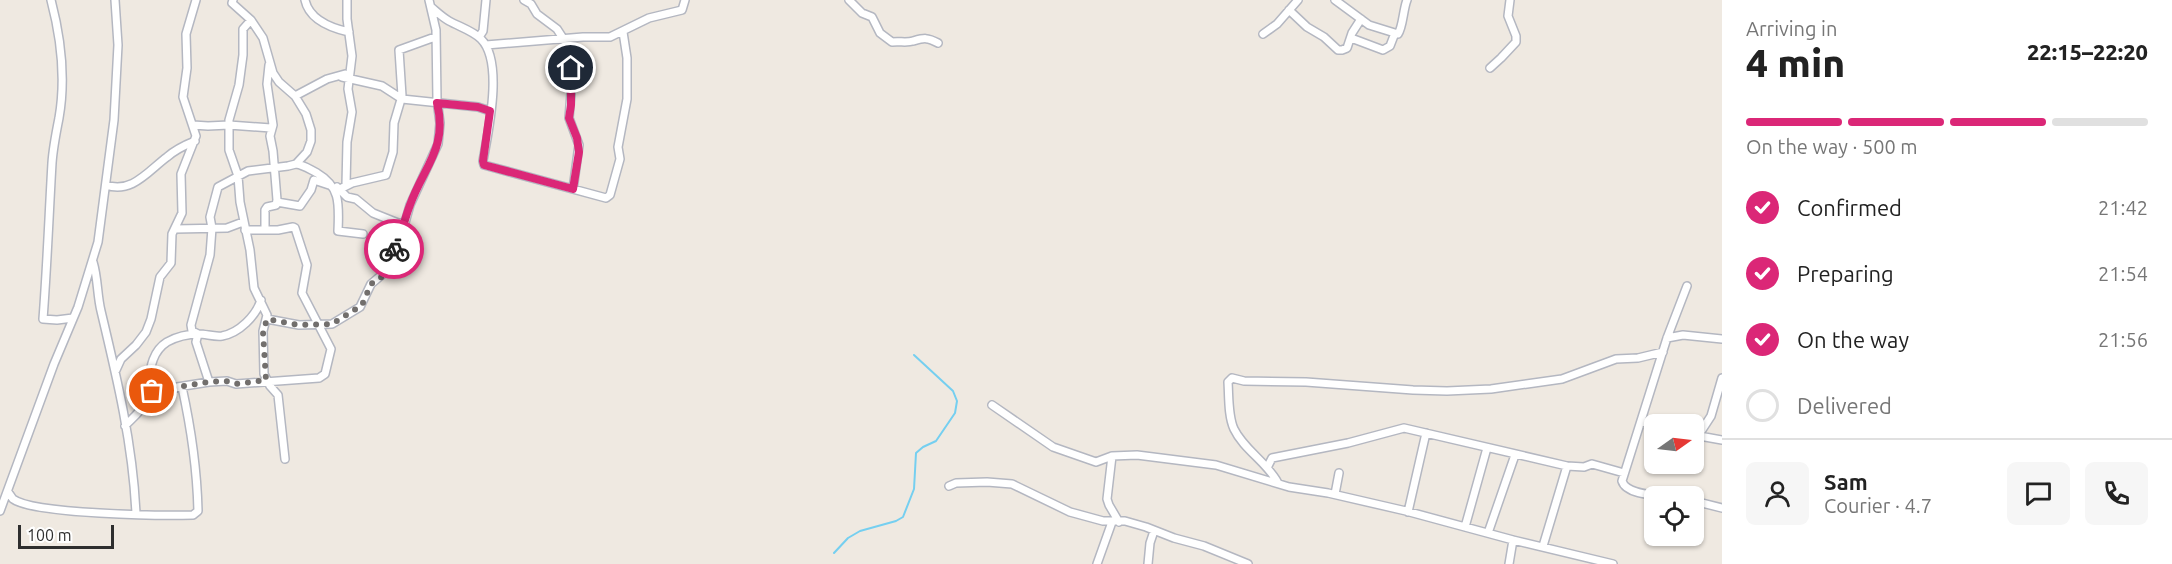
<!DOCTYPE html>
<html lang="en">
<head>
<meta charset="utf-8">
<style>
	body { margin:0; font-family:Ubuntu,sans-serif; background:#f6f6f6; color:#222; height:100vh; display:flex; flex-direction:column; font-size:22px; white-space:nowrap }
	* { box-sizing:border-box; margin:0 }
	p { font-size:20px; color:#767676 }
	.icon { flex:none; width:33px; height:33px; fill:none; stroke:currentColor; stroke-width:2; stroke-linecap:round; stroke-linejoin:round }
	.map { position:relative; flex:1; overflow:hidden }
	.drawer { display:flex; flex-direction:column; background:#fff; width:450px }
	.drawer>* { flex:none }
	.needle { width:39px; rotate:76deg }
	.controls { position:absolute; left:1644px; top:414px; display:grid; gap:12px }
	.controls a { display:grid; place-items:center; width:60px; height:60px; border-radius:9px; background:#fff; box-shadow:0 2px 4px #0004; font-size:30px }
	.scale { position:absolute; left:18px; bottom:15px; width:96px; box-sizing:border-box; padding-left:6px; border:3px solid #2e2e2e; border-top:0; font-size:16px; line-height:21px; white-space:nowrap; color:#2e2e2e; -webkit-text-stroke:4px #fff; paint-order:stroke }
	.pin { position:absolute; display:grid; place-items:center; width:51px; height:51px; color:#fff; margin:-26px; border:3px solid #fff; border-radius:50%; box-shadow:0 2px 6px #0007 }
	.courier { position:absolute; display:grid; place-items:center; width:60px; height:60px; margin:-30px; border:4px solid #db2777; border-radius:50%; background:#fff; color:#222; box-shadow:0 2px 8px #0007 }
	.headline em { font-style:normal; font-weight:800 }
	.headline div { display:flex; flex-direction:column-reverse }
	.headline { display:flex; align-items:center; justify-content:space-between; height:102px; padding:0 24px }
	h1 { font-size:39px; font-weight:800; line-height:45px }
	.bar { display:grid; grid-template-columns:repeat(4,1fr); gap:9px 6px; align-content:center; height:72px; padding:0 24px }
	.bar i { height:8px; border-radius:4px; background:#e0e0e0 }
	.bar .on { background:#db2777 }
	.bar p { grid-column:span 4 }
	.line { display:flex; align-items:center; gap:15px; padding:0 24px; border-top:2px solid #e0e0e0 }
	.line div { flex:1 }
	.round { display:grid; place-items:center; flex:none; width:63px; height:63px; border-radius:9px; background:#f6f6f6 }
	ol { padding:0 24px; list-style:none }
	li { display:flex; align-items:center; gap:18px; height:66px }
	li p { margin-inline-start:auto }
	li .icon { padding:6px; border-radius:50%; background:#db2777; color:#fff; stroke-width:4 }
	li:last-child { color:#767676 }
	li i { width:33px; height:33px; border:3px solid #e0e0e0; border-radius:50% }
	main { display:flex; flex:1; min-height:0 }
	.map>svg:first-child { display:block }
</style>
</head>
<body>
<main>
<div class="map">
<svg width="1722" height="564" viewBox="0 0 1722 564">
	<rect width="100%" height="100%" fill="#efe9e1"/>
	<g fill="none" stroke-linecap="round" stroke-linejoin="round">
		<path stroke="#75cff0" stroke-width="2" d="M834,553L848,538L860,531L896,521L903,517L914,489L916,453L923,447L936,441L955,413L957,401L953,391L914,355"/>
		<g stroke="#b4b7c1" stroke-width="10">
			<path id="minor" d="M51,0C61,38 66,78 59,118C56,133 53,148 52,163C49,215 47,267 43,319L57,320L73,318
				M305,0C309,19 331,28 349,32
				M524,0L531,4L537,14L557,29L568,46L572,81L569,118L579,145L573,189
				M849,0L862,13L872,17L880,33L892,42C899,41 907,43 913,41C924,38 927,37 938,43
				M1335,0L1369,25L1398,34C1403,27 1403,10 1407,0
				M431,7C437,12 442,17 449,21C460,27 473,31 481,39C504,62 488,132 483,161L484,165L606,198L610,195L620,159L618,147L627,99V58L623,32
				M1289,10L1307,27L1324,37L1338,50H1342L1347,48L1352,33L1361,19
				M251,20L243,29V55L239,85L229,120V150L238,176L240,202L250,250L254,288L267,315L263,331L264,374L270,386L278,395L285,459
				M1263,34L1277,24L1298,0
				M479,37L483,31L486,0
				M1351,38L1383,50L1390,46L1395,33
				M486,45L583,37H610L649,18L682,10L685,0
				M1490,68L1501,58L1516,42V36L1508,16L1510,0
				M342,77L382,86L402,99L478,107L490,111
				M295,96L327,79L345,74
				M193,125L208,126L229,125L271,128
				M296,164C304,165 309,169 317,173C341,187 339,205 338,231L363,234
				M106,185C132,194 148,171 167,157C175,150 185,145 195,141
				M346,185L347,142L352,112L348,89L352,56L347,19V0
				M337,187L347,197L356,199L373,213L398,223H404
				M336,191L352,183L386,175L393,152L394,123L402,96L399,50L435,37
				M277,202L300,206L311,190L314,180L329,185
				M175,229L227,228L243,222
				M265,230V210L267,207L276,205L277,200L273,151L270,136L273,125L267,84L269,65
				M93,262C98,278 97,295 101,311C117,378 133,445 136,514
				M267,319L299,325L332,324L360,307L371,284L384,273L401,237L410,205L438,144L440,123L437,100L436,30L429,0
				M1667,338L1683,335L1722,339
				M116,370L121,359L136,345L146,332L151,319L160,277L171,263L172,234L182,213L181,174L196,136L183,97L187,68L186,34L196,0
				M209,382L196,342L198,334L192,331L191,325L210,255L212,228L210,217L218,187L248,171L288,166L296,164L307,152L311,141V130L306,114L295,96L279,82L273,73L263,38L251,20L232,3L233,0
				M144,399L152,391L209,382L227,381L236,384L319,378L325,374L331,349L302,293L307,265L295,228L293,227L278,230H245
				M992,405L1053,447L1096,462L1112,456L1137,455L1216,465L1289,487L1328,493L1406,511L1513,540L1613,564
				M1641,423L1651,421L1661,424
				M125,426C131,419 140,413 143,405C151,384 146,355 167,342C176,337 189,334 199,334C206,334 214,337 222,336C239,333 256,316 261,300
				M1694,435L1722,440
				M1698,436L1711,416L1722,378
				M1112,456L1107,499L1109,505L1119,522
				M1268,466L1272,458L1348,443L1404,428L1567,466L1584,467L1592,464L1624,473
				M1278,483C1267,462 1244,450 1234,429C1228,416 1229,397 1228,382L1232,378L1244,381L1306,382L1413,390L1447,391L1491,389L1562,379L1616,359L1638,358L1663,352
				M949,486L956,483L987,482L1012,484L1070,512L1103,521H1125L1146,527L1174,538L1204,546L1248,564
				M8,492C9,493 12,498 13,499C33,514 164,516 193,515L198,511C197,468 191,428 182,387
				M1335,494L1339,473
				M1665,496C1652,495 1626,494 1622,481L1667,338L1687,286
				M1694,501L1722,508
				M0,511L54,364L78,307L98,242L114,120L118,45L115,0
				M1408,512L1426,433
				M1465,527L1487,448
				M1488,533L1515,455
				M1543,546L1567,466
				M1097,564L1112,522
				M1148,564L1150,543L1154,531
				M1509,564L1513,540"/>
		</g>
		<use href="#minor" stroke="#fff" stroke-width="7"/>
	</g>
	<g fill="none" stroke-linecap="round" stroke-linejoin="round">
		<path stroke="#726f6d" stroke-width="6" stroke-dasharray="0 10.8" d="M152,391L209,382L226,381L236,384L266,380L263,332L267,319L298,325L332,324L362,305L371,284L383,276L394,249"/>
		<path stroke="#db2777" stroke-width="8" d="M394,249C402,235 404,220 410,205C424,166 448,148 437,103L478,107L490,111L483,161L484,165L573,189L579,152L577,138L569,118L571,105V68"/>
	</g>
</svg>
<div class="controls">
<a><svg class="needle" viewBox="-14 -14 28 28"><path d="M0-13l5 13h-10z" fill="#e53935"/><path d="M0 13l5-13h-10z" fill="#767676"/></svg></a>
<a><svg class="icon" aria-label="locate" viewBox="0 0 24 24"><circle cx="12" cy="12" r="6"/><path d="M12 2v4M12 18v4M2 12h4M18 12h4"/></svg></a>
</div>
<div class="scale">100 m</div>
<div class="pin" style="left:152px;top:391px;background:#ea580c"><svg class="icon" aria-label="bag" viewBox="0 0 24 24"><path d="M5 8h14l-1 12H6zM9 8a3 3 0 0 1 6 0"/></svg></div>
<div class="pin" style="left:571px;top:68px;background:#1f2937"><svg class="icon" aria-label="home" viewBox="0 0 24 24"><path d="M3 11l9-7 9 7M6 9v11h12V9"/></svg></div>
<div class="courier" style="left:394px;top:249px"><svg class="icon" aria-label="bike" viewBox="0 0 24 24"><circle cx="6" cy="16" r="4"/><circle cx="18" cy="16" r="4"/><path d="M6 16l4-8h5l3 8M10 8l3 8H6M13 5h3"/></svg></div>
</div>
<section class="drawer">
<div class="headline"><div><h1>4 min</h1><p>Arriving in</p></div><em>22:15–22:20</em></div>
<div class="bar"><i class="on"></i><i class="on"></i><i class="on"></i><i></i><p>On the way · 500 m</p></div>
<ol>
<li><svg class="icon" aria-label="check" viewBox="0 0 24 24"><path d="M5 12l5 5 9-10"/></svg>Confirmed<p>21:42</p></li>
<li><svg class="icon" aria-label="check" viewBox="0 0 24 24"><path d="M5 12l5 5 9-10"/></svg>Preparing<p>21:54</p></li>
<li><svg class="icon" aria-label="check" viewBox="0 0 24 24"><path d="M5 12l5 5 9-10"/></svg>On the way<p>21:56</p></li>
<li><i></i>Delivered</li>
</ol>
<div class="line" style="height:108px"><a class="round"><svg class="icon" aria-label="person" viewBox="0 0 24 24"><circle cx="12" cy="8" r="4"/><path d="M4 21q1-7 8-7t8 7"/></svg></a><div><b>Sam</b><p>Courier · 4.7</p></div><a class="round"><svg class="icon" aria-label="chat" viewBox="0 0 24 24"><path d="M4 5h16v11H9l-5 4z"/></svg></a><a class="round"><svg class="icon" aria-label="phone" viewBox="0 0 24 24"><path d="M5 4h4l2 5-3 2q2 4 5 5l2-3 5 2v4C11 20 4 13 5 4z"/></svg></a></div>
</section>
</main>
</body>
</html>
